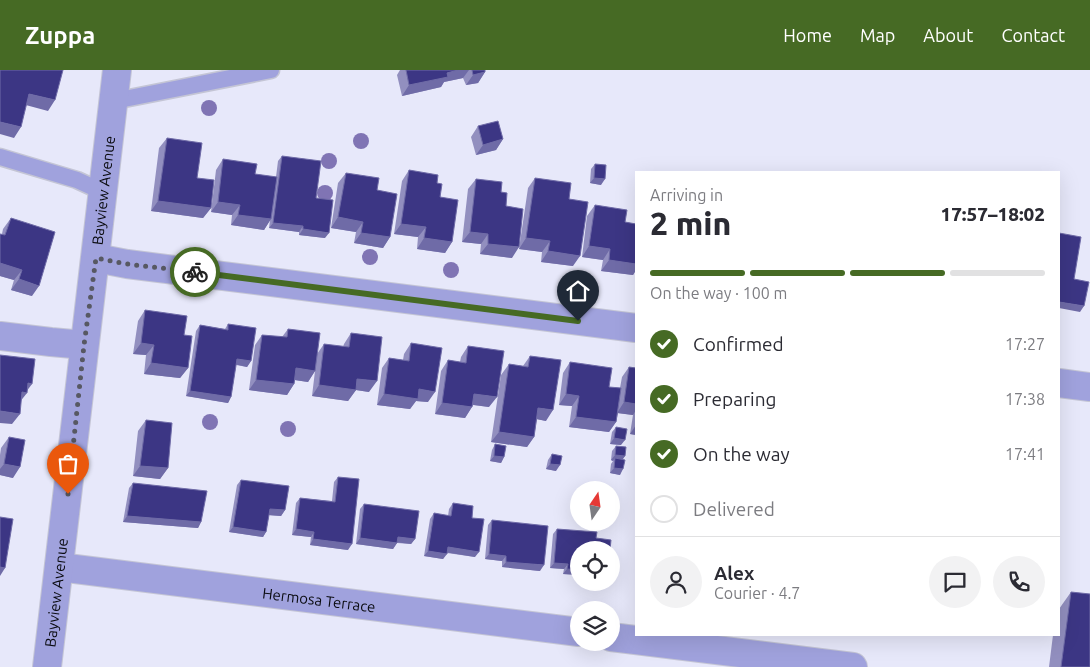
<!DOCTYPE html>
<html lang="en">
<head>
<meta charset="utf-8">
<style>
	body { margin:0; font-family:Ubuntu,sans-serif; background:#f2f2f3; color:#2b2b33; height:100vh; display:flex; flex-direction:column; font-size:19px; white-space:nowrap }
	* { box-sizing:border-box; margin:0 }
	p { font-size:16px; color:#7c7c81 }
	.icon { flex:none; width:28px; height:28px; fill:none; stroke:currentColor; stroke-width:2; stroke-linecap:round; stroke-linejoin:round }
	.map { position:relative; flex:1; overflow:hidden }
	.drawer { position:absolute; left:635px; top:101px; width:425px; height:465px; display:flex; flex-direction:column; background:#fff; border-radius:0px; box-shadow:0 5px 20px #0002 }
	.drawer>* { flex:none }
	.needle { width:32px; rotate:13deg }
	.tools { position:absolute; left:570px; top:411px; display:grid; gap:10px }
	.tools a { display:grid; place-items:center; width:50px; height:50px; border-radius:50%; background:#fff; box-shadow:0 5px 20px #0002; font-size:25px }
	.pin { position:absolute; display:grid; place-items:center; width:42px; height:42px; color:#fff; margin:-51px -21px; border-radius:50% 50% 50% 0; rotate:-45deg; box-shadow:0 0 5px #0007 }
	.pin .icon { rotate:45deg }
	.courier { position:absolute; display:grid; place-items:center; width:50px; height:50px; margin:-25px; border:4px solid #466a24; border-radius:50%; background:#fff; color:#222; box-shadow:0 1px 6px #0007 }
	.headline em { font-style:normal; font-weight:800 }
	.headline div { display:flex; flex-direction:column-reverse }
	.headline { display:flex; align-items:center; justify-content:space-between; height:85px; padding:0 15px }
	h1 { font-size:32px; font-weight:800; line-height:38px }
	.bar { display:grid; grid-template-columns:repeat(4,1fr); gap:8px 5px; align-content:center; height:60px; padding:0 15px }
	.bar i { height:6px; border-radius:4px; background:#e1e1e2 }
	.bar .current { background:#466a24 }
	.bar p { grid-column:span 4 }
	.line { display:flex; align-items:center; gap:12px; padding:0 15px; border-top:1px solid #e1e1e2 }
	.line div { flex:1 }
	.round { display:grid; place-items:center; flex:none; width:52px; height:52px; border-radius:26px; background:#f2f2f3 }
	ol { padding:0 15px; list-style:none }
	li { display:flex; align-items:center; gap:15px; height:55px }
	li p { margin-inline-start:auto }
	li .icon { padding:5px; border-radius:50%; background:#466a24; color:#fff; stroke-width:4 }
	li:last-child { color:#7c7c81 }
	li i { width:28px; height:28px; border:2px solid #e1e1e2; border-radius:50% }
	header { display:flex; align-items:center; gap:30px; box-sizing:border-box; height:70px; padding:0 25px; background:#466a24; color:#fff }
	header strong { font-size:24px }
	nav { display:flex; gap:28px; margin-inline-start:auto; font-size:18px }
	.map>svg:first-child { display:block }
</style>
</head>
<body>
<header>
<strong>Zuppa</strong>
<nav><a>Home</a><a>Map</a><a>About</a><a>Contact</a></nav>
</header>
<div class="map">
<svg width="1090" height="597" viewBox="0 0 1090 597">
	<rect width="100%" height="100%" fill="#e7e8fa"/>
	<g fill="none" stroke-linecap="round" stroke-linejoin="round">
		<g stroke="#c4c5d5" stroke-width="19">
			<path id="service" d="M114,31L271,0
				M0,87L77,110L103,122"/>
		</g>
		<g stroke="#c4c5d5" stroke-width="30">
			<g id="minor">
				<path d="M96,188L127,194L636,258"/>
				<path d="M0,266L51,272L84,275"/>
				<path d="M1059,313L1090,317"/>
				<path id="s1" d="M59,497L579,562"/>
				<path d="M611,567L853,597"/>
				<path id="s2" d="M47,597L117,0"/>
			</g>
		</g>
		<use href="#service" stroke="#a0a2dd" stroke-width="16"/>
		<use href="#minor" stroke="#a0a2dd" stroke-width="28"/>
	</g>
	<g fill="#8074b4">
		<circle cx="209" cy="38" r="8"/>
		<circle cx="361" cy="71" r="8"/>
		<circle cx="329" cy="91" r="8"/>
		<circle cx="325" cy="123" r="8"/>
		<circle cx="370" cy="187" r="8"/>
		<circle cx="451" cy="200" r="8"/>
		<circle cx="210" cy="352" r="8"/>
		<circle cx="288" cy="359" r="8"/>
	</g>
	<path fill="#928fbf" d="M400,0H485V2L478,13L466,15L463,8L444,12L441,17L402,26L397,5Z
		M478,56L503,69L496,80L476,85L471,67Z
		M167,68L197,108L211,138L203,148L151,141L159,78Z
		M282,86L316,128L325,168L299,165V162L269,158L270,150L264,160L231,155L232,145L211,142L216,100L223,89L255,104L276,107L278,91Z
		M595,94L601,115L590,113L591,99Z
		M409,100L437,113L452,172L445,183L417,179L418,167L394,164L402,111Z
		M346,103L377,120L390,167L383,178L354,173L356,162L331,158L338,113Z
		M535,108L569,129L573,196L541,192L542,182L519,179L528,118Z
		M476,109L501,122L506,136L512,188L480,184L481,174L462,172L468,119Z
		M595,135L625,152L636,154V200L633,205L601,201L603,190L582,187L587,146Z
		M11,148L32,226L11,220L14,210L0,206V164H2L3,159Z
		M145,240L188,298L180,308L144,304L146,285L133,284L138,251Z
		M228,254L251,291L247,297L236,295L231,327L228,333L186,326L196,261L200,255L225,259Z
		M288,259L317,284L324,274L343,277L344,274L351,263L369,322L356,320L348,331L312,326L315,301L308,312L295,310L294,314L287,325L249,320L255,275L262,265L282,267Z
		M411,273L428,332L416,331L410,339L377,335L382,298L389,288L403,290L404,284Z
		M468,276L489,337L473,335L465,348L435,344L441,301L448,290L460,292L461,287Z
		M530,286L546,351L537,349L534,367L527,377L491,372L501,305L509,294L523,296Z
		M570,292L609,317L620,318L622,307L629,297L636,298V365L630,364L633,345L618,343L616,352L609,362L569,357L572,336L559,335L563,303Z
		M146,350L168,398L160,409L133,406L138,361Z
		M616,357L621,375L610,374L612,362Z
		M9,367L13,408L0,405V385L1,378Z
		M495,374L504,387L501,393L490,391L492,380Z
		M616,376L625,386L622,389L620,405L610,403L611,394L613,391L611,390L612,381Z
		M552,384L556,401L546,399L548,390Z
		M338,407L348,480L310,475L311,467L292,465L296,433L300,428L332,431L334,412Z
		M241,410L285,440L281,446L269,445L266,462L263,467L229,462L237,415Z
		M133,413L201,452L198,458L123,452L129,418Z
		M453,433L472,448L475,487L447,483L443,489L424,486L430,449L434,443L448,446L449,439Z
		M364,434L415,469L411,474L397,473L393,479L356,474L360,439Z
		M492,450L540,501L502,497V491L485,489L488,455Z
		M557,459L596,468L579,505L563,504L564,499L550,498L553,464Z
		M1071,522L1090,597H1049L1053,565H1059V539Z"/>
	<path fill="#6f6ba7" d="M458,0H469L463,8L444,12L441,17L402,26L409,15L447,3Z
		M485,2L478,13L466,15L473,5Z
		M29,24L55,30L48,41L22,34Z
		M0,52L21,57L14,68L0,64Z
		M503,69L496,80L476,85L483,75Z
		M594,108L605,109L601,115L590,113Z
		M158,131L211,138L203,148L151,141Z
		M218,132L240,135L232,145L211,142Z
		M238,145L271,149L264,160L231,155Z
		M338,147L363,152L356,162L331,158Z
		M273,153L303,156L299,162L269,158Z
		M401,154L426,157L418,167L394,164Z
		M303,159L329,163L325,168L299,165Z
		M470,162L488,164L481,174L462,172Z
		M361,163L390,167L383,178L354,173Z
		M424,168L452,172L445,183L417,179Z
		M526,168L550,171L542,182L519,179Z
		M488,174L519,177L512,188L480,184Z
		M589,176L610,179L603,190L582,187Z
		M548,181L580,186L573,196L541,192Z
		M609,190L636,194V200L633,205L601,201Z
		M0,193L22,200L14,210L0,206Z
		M19,209L39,216L32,226L11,220Z
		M1059,232L1084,236L1080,242L1059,238Z
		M141,273L154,275L146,285L133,284Z
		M237,289L251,291L247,297L234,294Z
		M151,293L188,298L180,308L144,304Z
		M296,298L315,301L308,312L288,309Z
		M357,309L377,311L369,322L356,320L348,331L312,326L319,315Z
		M256,310L294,314L287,325L249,320Z
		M28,313L32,314L26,322L27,323L19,333L15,332Z
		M419,319L435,322L428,332L416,331L410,339L377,335L384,324Z
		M190,321L231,327L228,333L186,326Z
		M474,324L497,327L489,337L467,334Z
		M566,324L579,326L572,336L559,335Z
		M624,332L636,334V340L633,345L617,343Z
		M442,333L472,337L465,348L435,344Z
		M538,338L553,340L546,351L531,348Z
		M0,341L20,344L12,354L0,353Z
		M576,347L616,352L609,362L569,357Z
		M636,355V365L630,364Z
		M499,362L534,367L527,377L491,372Z
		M614,368L625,370L621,375L610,374Z
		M615,385L625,386L621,392L615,388L613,391L611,390Z
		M494,386L504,387L501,393L490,391Z
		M4,394L20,397L13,408L0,405V399Z
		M550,394L560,395L556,401L546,399Z
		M140,396L168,398L160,409L133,406Z
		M614,398L623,399L620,405L610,403Z
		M270,439L285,440L281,446L267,445Z
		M127,446L201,452L198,458L123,452Z
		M233,457L266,462L263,467L229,462Z
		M296,459L314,462L311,467L292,465Z
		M398,467L415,469L411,474L394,472Z
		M360,468L397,473L393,479L356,474Z
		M313,469L352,474L348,480L310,475Z
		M448,477L479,482L475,487L444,482Z
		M428,481L447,484L443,489L424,486Z
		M489,484L506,486L502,491L485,489Z
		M506,492L544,495L540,501L502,497Z
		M554,493L568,494L564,499L550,498Z
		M0,497L5,498L0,506Z
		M567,499L579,500V505L563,504Z"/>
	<path fill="#3c3684" stroke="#6f6ba7" d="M0,0H63L55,30L29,24L21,57L0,52Z
		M406,0H458L447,3L448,7L409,15Z
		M472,0H485V2L473,5Z
		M498,51L503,69L483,75L478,56Z
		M167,68L202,73L197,108L214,110L211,138L158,131Z
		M282,86L321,91L316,128L333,130L329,163L303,159V156L273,153Z
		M223,89L257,94L255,104L277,107L271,149L238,145L240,135L218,132Z
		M595,94L606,95L605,109L594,108Z
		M409,100L438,105L437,113L442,114L440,127L458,130L452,172L424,168L426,157L401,154Z
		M346,103L379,108L377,120L397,124L390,167L361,163L363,152L338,147Z
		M535,108L571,113L569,129L588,132L580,186L548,181L550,171L526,168Z
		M476,109L502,112L501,122L507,123L506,136L523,139L519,177L488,174V164L470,162Z
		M595,135L627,140L625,152L636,154V194L609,190L610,179L589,176Z
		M11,148L55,162L39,216L19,209L22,200L0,193V164L5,165Z
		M1059,163L1081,167L1074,209L1089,212L1084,236L1059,232Z
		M145,240L187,246L184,265L192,266L188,298L151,293L154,275L141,273Z
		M228,254L256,258L251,291L237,289L231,327L190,321L200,255L228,260Z
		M288,259L320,263L315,301L296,298L294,314L256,310L262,265L287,267Z
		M351,263L382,267L377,311L357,309L356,320L319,315L324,274L349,277Z
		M411,273L442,278L435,322L419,319L418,329L384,324L389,288L409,291Z
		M468,276L504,281L497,327L474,324L472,337L442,333L448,290L466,293Z
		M0,285L35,289L32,314L28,313L27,323L22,322L20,344L0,341Z
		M530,286L561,290L553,340L538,338L534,367L499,362L509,294L528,297Z
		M570,292L612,298L609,317L621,318L616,352L576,347L579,326L566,324Z
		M629,297L636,298V334L624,332Z
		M146,350L172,353L168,398L140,396Z
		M616,357L627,359L625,370L614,368Z
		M9,367L25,370L20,397L4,394Z
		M495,374L506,376L504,387L494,386Z
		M616,376L626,377L625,386L615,385Z
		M552,384L562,386L560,395L550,394Z
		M615,388L625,390L623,399L614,398Z
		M338,407L359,409L352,474L313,469L314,462L296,459L300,428L335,432Z
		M241,410L289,416L285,440L270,439L266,462L233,457Z
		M133,413L207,421L201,452L127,446Z
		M453,433L473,436L472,448L484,449L479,482L448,477L447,484L428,481L434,443L451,446Z
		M364,434L419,441L415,469L398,467L397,473L360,468Z
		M0,447L13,449L5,498L0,497Z
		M492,450L548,456L544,495L506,492V486L489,484Z
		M557,459L597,462L596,468L611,470L610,480H579V500L567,499L568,494L554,493Z
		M1071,522L1090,524V597H1061Z"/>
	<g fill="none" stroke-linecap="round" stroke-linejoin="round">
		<path stroke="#575862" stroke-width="5" stroke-dasharray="0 9" d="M68,424L84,275L96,188L127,194L195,202"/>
		<path stroke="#466a24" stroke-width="6" d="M195,202L578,251"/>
	</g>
	<g text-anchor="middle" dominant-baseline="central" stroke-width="5" stroke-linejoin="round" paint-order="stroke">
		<g font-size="15" fill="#0a0b10" stroke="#fff">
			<text stroke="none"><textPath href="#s2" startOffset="480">Bayview Avenue</textPath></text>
			<text stroke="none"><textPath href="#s2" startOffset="75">Bayview Avenue</textPath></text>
			<text stroke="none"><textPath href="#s1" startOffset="262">Hermosa Terrace</textPath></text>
		</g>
	</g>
</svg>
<div class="tools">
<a><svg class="needle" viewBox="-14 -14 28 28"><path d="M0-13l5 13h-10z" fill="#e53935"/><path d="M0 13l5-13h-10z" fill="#7c7c81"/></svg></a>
<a><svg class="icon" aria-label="locate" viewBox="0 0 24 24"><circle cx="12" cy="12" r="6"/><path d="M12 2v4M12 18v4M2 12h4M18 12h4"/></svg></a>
<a><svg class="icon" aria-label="layers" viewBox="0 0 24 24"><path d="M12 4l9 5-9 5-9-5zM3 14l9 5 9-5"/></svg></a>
</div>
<div class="pin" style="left:68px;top:424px;background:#ea580c"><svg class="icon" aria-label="bag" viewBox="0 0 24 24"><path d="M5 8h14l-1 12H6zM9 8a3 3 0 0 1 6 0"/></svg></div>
<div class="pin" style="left:578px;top:251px;background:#1f2937"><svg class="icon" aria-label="home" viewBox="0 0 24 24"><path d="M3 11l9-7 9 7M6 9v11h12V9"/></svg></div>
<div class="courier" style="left:195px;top:202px"><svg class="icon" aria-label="bike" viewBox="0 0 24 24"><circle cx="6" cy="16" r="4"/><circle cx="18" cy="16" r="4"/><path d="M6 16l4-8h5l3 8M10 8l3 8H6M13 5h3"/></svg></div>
<section class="drawer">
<div class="headline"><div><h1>2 min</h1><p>Arriving in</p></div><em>17:57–18:02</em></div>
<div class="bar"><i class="current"></i><i class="current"></i><i class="current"></i><i></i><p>On the way · 100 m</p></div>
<ol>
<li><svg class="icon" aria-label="check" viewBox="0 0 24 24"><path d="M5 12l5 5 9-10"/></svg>Confirmed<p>17:27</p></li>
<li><svg class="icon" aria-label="check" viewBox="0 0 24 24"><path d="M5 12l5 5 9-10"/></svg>Preparing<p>17:38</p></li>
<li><svg class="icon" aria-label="check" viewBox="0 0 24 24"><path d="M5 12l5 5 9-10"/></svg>On the way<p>17:41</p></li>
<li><i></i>Delivered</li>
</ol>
<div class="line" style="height:90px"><a class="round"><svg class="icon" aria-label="person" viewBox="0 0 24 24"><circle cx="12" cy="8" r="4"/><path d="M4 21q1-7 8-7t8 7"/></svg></a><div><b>Alex</b><p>Courier · 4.7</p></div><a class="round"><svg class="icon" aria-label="chat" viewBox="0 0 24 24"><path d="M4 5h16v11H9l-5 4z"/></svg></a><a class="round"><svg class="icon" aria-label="phone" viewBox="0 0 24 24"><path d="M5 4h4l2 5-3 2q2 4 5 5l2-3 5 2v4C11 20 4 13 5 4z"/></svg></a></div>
</section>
</div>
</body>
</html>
